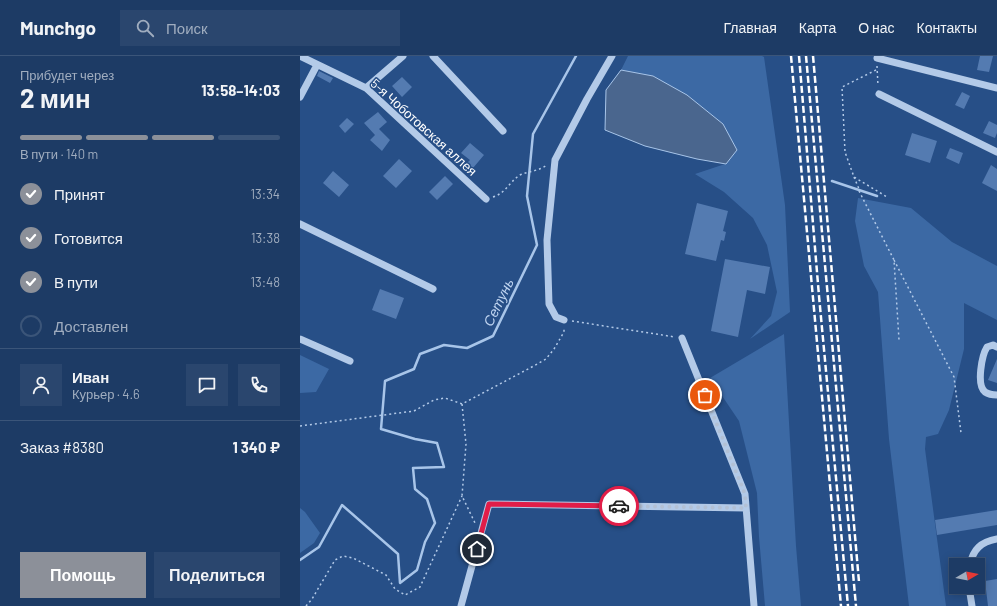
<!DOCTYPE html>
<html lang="ru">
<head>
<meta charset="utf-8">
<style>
	body { margin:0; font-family:Barlow,sans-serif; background:#2a466e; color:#f1f3f6; height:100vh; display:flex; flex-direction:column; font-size:15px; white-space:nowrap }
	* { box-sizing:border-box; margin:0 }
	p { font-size:13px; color:#a0adbf }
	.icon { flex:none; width:22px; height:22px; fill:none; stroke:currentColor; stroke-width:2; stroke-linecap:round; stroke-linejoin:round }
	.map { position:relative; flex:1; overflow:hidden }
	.drawer { display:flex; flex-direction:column; background:#1d3b65; width:300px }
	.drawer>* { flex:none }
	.needle { width:26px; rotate:80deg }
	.tools { position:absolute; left:649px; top:502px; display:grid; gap:8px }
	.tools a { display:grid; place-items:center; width:36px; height:36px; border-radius:0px; background:#1d3b65; box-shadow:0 2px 10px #0003,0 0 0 1px #3b5579; font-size:20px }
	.pin { position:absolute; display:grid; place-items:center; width:34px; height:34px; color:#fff; margin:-17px; border:2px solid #fff; border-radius:50%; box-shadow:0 1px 4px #0007 }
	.courier { position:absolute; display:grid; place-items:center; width:40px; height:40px; margin:-20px; border:3px solid #e11d48; border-radius:50%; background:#fff; color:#222; box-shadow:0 1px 5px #0007 }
	.head em { font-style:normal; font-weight:700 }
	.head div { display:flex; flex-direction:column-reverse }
	.head { display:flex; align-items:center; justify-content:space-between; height:68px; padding:0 20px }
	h1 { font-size:26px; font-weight:700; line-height:30px }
	.bar { display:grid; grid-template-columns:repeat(4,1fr); gap:6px 4px; align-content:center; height:48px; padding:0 20px }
	.bar i { height:5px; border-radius:3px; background:#3b5579 }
	.bar .on { background:#8c9099 }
	.bar p { grid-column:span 4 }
	.line { display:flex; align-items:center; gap:10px; padding:0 20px; border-top:1px solid #3b5579 }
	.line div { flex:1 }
	.round { display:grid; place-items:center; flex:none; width:42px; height:42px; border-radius:0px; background:#2a466e }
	ol { padding:0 20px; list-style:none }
	li { display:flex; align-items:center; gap:12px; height:44px }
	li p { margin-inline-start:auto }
	li .icon { padding:4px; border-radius:50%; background:#8c9099; color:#fff; stroke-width:4 }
	li:last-child { color:#a0adbf }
	li i { width:22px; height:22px; border:2px solid #3b5579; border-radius:50% }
	.cta { display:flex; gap:8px; margin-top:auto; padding:8px 20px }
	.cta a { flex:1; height:46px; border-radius:0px; background:#8c9099; color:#fff; font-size:16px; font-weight:700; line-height:46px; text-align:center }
	.cta a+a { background:#2a466e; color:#f1f3f6 }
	header { display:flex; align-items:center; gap:24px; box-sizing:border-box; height:56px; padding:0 20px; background:#1d3b65; border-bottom:1px solid #3b5579 }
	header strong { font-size:19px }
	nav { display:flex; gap:22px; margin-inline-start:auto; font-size:14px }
	.search { width:280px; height:36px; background:#2a466e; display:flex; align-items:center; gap:10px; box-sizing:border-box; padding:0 14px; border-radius:0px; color:#a0adbf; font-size:15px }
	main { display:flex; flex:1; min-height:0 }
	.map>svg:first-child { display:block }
</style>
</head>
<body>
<header>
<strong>Munchgo</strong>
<div class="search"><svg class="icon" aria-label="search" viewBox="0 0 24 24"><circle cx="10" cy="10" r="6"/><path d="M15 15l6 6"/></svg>Поиск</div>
<nav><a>Главная</a><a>Карта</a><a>О нас</a><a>Контакты</a></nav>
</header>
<main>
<section class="drawer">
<div class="head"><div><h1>2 мин</h1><p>Прибудет через</p></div><em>13:58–14:03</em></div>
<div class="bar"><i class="on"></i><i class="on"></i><i class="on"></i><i></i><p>В пути · 140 m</p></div>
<ol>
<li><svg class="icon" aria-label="check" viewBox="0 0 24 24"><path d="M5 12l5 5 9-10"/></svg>Принят<p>13:34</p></li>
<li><svg class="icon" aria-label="check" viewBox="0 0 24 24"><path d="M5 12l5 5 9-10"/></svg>Готовится<p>13:38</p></li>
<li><svg class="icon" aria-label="check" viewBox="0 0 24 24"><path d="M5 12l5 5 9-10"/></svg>В пути<p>13:48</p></li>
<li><i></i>Доставлен</li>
</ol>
<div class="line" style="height:72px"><a class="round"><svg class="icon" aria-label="person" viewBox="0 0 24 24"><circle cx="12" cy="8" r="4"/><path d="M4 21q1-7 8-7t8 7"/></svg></a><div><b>Иван</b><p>Курьер · 4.6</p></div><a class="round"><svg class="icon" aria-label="chat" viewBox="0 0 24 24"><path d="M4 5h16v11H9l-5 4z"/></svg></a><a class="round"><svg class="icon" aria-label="phone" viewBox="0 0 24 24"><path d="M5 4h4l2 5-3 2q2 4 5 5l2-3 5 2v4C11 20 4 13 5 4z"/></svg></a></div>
<div class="line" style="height:52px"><div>Заказ #8380</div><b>1 340 ₽</b></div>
<div class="cta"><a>Помощь</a><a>Поделиться</a></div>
</section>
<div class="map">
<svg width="697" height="550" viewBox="0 0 697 550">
	<rect width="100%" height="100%" fill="#274f87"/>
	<path fill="#3c69a4" d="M328,0H462L464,1L485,149L490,256L450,283L471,260L477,236L467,189L453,162L424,136L395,118L425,108L437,93L353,20L321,14Z
		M558,142L611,152L652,186L697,210V264L664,247V293L649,354L638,378L626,381L625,393L646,550H609L589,383L578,236L564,210L555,165Z
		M484,278L496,490L501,550H465L459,481L457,437L439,365L410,322Z
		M0,299L29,313L16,336L0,337Z
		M0,452L5,456L20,477L14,487L0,497Z"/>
	<path fill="#4a668e" stroke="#a8c5e9" d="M321,14L353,20L387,39L423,68L437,94L426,108L397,103L345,90L305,74L306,34Z"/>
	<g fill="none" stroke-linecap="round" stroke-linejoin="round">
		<path stroke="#a8c5e9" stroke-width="2.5" d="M532,125L577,140
			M0,504L19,491L42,449L98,498L100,527L117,514L125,486L135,467L127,443L115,433L113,412L144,411L137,387L115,383L81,373L85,325L114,313L120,298L144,289L167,292L193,280L237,189L227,140L233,78L276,0"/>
	</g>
	<path fill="#547bb1" d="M680,0H693L689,16L677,14Z
		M19,15L33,22L30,27L17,20Z
		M102,21L112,31L102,41L92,30Z
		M662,36L670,40L664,53L655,49Z
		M78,56L87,66L79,73L90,84L82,95L70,84L75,79L64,67Z
		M47,62L54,68L45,77L39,70Z
		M689,65L697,69V77L695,82L683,77Z
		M612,77L637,85L630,107L605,99Z
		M170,87L184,99L173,112L167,107L170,104L161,97Z
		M650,92L663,97L659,108L646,102Z
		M99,103L112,115L96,132L83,120Z
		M691,109L697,113V135L682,127Z
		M33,115L49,129L39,141L23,127Z
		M145,120L153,128L137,144L129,136Z
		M397,147L428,155L423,175L426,176L424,185L421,184L416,205L385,198Z
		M425,203L470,211L465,238L447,234L438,281L411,275Z
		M80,233L104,242L96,263L72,254Z
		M697,303V327L688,324Z
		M697,454V469L637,479L635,464Z
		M697,523V550H688L685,525Z"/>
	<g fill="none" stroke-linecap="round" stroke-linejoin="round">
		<path stroke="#b3cae8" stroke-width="1.5" stroke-dasharray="2 3" stroke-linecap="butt" d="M577,10L578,30
			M576,14L542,31L545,96L554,121L587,141
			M554,121L559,133V135L594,204L599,284
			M193,141C206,137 210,125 220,119C229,115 239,115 247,109
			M594,204L654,321L661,377
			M272,265L375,281
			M162,348L166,388L162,440L175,467
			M0,370L114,355L134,344L145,342L162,348L230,312L246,303L254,293L264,276V272
			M6,550L12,543L35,504L43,500L53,502L86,519L95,533L105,539L120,531L162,440"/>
		<path stroke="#b3cae8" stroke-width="7" d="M0,0L66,32L186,143
			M133,0L203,75
			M577,2L697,32
			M66,32L103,0
			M579,38L697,96
			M0,41L17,9
			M0,168L133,233
			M264,264L256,261L249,248L247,184L255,104L287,43L312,0
			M382,282L445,438L454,550
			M0,283L50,305
			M697,291L693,289L687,291C682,299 676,329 685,336C688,338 693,339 697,339
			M670,509C673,493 681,486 697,483
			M669,531L672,550
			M161,550L189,448L446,452"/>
		<path stroke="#fff" stroke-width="2.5" stroke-dasharray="7 3" stroke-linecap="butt" d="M491,0L541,550
			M499,0L519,240L548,550
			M506,0L556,550
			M513,0L559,526"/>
	</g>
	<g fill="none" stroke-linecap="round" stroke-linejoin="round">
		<path stroke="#b3c1d5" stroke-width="4" stroke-dasharray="0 7.2" d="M319,450L446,452L445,438L405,339"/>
		<path stroke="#e11d48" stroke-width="5" d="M177,493L189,448L319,450"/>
	</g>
	<g text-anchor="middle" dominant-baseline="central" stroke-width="3" stroke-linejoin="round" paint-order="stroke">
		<g font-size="13" fill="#fff" stroke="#274f87">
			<text transform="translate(124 71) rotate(42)">5-я Чоботовская аллея</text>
		</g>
		<g font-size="14" font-style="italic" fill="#bfd4f0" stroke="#274f87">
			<text transform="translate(198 246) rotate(-64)">Сетунь</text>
		</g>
	</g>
</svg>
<div class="tools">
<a><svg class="needle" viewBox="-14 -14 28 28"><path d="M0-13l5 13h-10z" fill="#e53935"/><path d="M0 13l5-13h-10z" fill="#a0adbf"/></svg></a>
</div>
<div class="pin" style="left:405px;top:339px;background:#ea580c"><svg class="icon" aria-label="bag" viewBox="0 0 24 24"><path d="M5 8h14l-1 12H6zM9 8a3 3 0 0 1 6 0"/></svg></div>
<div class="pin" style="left:177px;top:493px;background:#1f2937"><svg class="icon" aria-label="home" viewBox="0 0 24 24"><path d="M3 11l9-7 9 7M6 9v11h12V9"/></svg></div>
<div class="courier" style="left:319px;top:450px"><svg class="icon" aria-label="car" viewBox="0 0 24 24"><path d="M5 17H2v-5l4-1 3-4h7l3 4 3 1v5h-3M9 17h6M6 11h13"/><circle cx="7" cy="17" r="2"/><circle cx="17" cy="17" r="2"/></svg></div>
</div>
</main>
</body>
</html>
